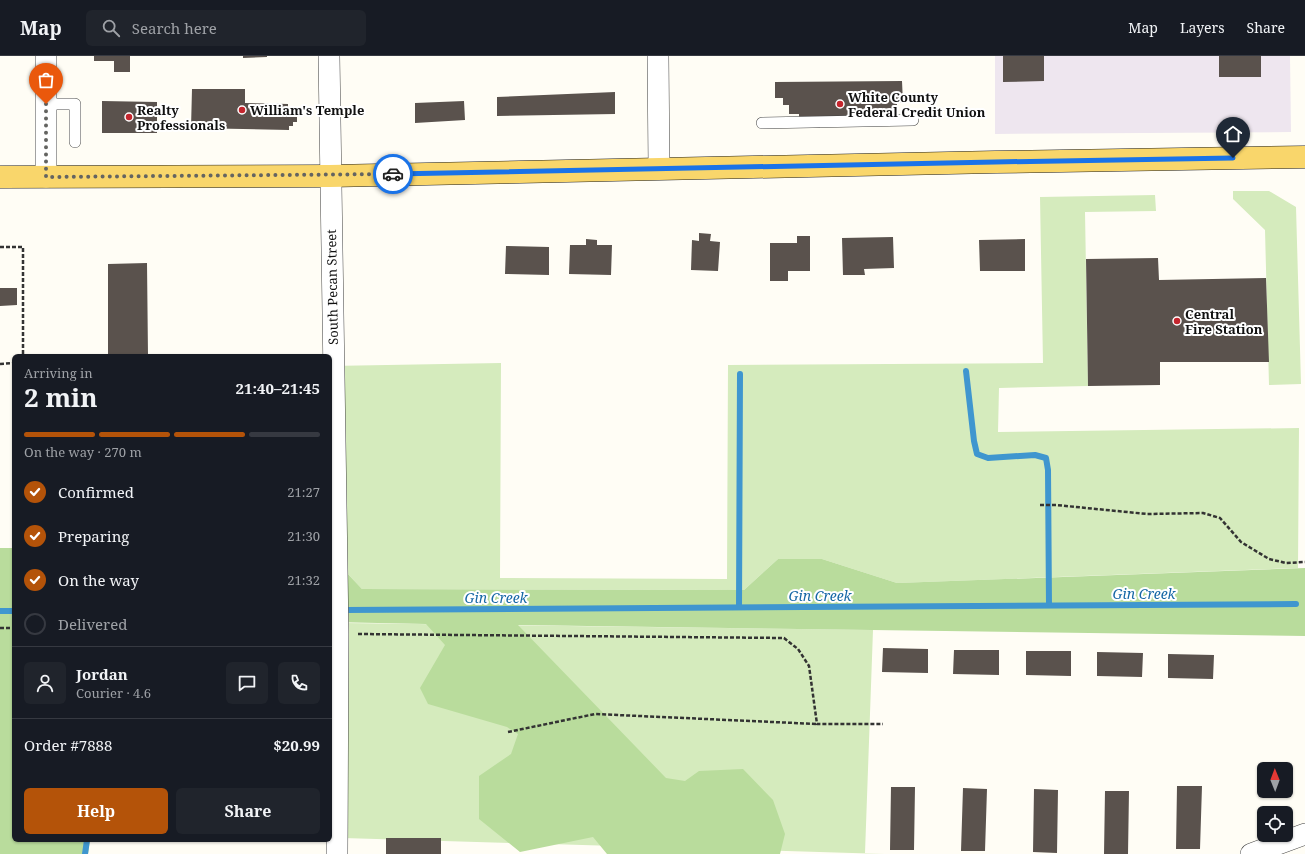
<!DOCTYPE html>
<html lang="en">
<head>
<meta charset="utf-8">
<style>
	body { margin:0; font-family:"Noto Serif",serif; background:#20242c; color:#f1f3f6; height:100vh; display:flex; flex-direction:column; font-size:15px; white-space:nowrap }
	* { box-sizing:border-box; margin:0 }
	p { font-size:13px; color:#9ea1a6 }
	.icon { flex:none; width:22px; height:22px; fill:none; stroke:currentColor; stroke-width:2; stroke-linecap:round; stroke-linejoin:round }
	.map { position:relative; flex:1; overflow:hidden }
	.sheet { position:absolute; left:12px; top:298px; width:320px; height:488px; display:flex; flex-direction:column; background:#171b24; border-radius:6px; box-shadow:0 1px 3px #0004 }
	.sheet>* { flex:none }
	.needle { width:26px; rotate:359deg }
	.buttons { position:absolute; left:1257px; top:706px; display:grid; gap:8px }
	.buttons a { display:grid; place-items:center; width:36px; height:36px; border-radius:6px; background:#171b24; box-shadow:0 1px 3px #0004; font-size:20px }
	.pin { position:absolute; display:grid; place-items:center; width:34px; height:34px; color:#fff; margin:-41px -17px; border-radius:50% 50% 50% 0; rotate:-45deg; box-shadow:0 0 4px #0007 }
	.pin .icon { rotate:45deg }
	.courier { position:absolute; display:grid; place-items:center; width:40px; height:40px; margin:-20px; border:3px solid #1a73e8; border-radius:50%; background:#fff; color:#222; box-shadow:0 1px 5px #0007 }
	.summary em { font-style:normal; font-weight:700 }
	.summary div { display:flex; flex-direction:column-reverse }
	.summary { display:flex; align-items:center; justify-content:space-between; height:68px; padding:0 12px }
	h1 { font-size:26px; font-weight:700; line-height:30px }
	.bar { display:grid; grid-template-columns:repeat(4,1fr); gap:6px 4px; align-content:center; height:48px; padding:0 12px }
	.bar i { height:5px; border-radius:3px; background:#363941 }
	.bar .selected { background:#b45309 }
	.bar p { grid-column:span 4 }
	.line { display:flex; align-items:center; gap:10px; padding:0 12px; border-top:1px solid #363941 }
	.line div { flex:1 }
	.round { display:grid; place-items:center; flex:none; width:42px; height:42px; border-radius:6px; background:#20242c }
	ol { padding:0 12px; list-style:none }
	li { display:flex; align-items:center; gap:12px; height:44px }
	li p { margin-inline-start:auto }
	li .icon { padding:4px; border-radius:50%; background:#b45309; color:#fff; stroke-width:4 }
	li:last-child { color:#9ea1a6 }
	li i { width:22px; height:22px; border:2px solid #363941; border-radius:50% }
	.action { display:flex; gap:8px; margin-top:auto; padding:8px 12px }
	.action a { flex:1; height:46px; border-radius:6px; background:#b45309; color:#fff; font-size:16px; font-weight:700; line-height:46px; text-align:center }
	.action a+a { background:#20242c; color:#f1f3f6 }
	header { display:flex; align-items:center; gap:24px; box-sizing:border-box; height:56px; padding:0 20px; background:#171b24; border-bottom:1px solid #363941 }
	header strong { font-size:19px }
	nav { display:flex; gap:22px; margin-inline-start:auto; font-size:14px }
	.search { width:280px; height:36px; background:#20242c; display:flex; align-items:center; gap:10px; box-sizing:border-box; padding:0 14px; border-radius:6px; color:#9ea1a6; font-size:15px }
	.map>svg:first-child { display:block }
</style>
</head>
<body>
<header>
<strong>Map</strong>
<div class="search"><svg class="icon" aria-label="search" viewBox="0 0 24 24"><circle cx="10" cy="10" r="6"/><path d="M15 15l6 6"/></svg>Search here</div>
<nav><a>Map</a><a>Layers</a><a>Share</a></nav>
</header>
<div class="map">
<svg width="1305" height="798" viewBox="0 0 1305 798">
	<rect width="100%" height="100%" fill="#fffdf5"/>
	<path fill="#eee6ef" d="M995,0H1290L1291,76L995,78Z"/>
	<path fill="#d5ebbd" d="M1233,135H1269L1296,151L1301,328L1269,329L1265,174L1233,143Z
		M1155,139L1156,155L1085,156L1088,330L999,332L998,376L1299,372L1298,512L897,527L822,503H778L744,534L362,533L330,499V310L501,307L500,522L727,523L728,309L1043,307L1040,141Z
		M343,567L873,574L865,797L885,798L343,782Z"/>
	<path fill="#b9dc9c" d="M0,492H14V784H90L88,798H0Z
		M330,499L362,533L744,534L778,503H822L897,527L1305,512V580L518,569L666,722L685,725L699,715L743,713L773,744L785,778L780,798H607L593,781L520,796L479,763V720L511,698L518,678L507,671L428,648L420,632L445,589L426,568L330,566Z"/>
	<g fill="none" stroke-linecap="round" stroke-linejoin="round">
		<path stroke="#3f96cf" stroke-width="6" d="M966,315L974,385L977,398L988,402L1035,399L1046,402L1048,414L1049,549
			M739,551L740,318
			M345,554L1296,548
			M0,555H14
			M85,798L87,784"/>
	</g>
	<path fill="#5a524d" d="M94,0H130V16H114V5H94Z
		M243,0H267V1L243,2Z
		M1003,0H1044V25L1003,26Z
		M1219,0H1261V21H1219Z
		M902,25L903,47H897V60H819L820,72H803L802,63H799V58H789V49H783V42H775V26Z
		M192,33H245V47L288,48V51H292V57H297V66H293V70H289V74L191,72Z
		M615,36V58L497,60V41Z
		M102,45L157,46V77H102Z
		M464,45L465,64L415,67V47Z
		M699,177L711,178L710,185L720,186L718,215L691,214L692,184L699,185Z
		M797,180H810V215H788V225H770V187H797Z
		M893,181L894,212L864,213L865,219H843L842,182Z
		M586,183L597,184V189H612L611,219L569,218L570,189H586Z
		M1025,183V215H980L979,184Z
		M506,190L549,191V219L505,218Z
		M1158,202L1159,224L1266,222L1269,306H1160V329L1088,330L1086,203Z
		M147,207L148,300H108V208Z
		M0,232H17V249L0,250Z
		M883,592L928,593V617L882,616Z
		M954,594H999V619L953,618Z
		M1026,595H1071V620L1026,619Z
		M1097,596L1143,597L1142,621L1097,620Z
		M1168,598L1214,599L1213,623L1168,622Z
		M1177,730H1202L1200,793H1176Z
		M891,731H915L914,794H890Z
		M963,732L987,733L985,795H961Z
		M1034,733L1058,734L1057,797L1033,796Z
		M1105,735H1129L1128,798H1104Z
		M386,782H441V798H386Z"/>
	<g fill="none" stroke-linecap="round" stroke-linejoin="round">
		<g stroke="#444" stroke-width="12">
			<path id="lane" d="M46,48H75V86
				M762,67L913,64"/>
		</g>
		<g stroke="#444" stroke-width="22">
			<path id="street" d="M329,0L338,577L337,798
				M658,0L659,112
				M46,121V0
				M1251,798L1305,778"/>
		</g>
		<g stroke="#222" stroke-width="23">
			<path id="primary" d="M0,121L330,120L995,106L1305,101"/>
		</g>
		<path stroke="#333" stroke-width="2.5" stroke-dasharray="4 2" stroke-linecap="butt" d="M0,191H23V300
			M0,308L14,307
			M1040,449H1056L1147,458L1203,457L1220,462L1241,486L1269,503L1286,507L1305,506
			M0,572H14
			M358,578L784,582L798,593L809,610L817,668H883
			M508,676L595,658L817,668"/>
		<use href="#lane" stroke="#fff" stroke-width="11"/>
		<use href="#street" stroke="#fff" stroke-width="21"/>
		<use href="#primary" stroke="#f9d66b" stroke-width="22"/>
	</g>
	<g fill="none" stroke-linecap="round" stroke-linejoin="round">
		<path stroke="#646461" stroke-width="4" stroke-dasharray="0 7.2" d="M46,48V121L393,118"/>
		<path stroke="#1a73e8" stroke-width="5" d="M393,118L995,106L1233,102"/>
	</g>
	<g fill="#c4262e" stroke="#fff" stroke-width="1.5">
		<circle cx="840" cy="48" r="4"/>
		<circle cx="242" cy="54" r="4"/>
		<circle cx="129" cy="61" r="4"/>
		<circle cx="1177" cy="265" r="4"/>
	</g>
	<g text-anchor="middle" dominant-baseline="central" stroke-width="4" stroke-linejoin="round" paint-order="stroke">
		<g font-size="13" font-weight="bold" fill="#111" stroke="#fff" text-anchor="start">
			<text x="848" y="41">White County<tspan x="848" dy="15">Federal Credit Union</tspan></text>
			<text x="137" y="54">Realty<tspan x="137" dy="15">Professionals</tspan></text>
			<text x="250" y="54">William's Temple</text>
			<text x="1185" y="258">Central<tspan x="1185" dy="15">Fire Station</tspan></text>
		</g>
		<g font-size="13" fill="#111" stroke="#fff">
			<text transform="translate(332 231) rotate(-91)">South Pecan Street</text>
		</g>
		<g font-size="14" font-style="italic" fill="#1768a6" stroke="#fff">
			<text x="1144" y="537">Gin Creek</text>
			<text x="820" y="539">Gin Creek</text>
			<text x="496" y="541">Gin Creek</text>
		</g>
	</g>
</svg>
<div class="buttons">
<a><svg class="needle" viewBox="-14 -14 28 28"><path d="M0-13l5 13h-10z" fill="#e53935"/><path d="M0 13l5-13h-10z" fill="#9ea1a6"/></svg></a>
<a><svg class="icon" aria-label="locate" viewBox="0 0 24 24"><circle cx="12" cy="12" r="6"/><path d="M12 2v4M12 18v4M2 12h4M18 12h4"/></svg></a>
</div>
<div class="pin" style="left:46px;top:48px;background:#ea580c"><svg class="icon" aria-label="bag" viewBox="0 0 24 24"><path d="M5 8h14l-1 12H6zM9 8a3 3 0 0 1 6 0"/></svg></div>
<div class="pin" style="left:1233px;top:102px;background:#1f2937"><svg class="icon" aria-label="home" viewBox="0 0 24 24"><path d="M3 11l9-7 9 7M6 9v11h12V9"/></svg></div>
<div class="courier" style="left:393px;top:118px"><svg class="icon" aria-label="car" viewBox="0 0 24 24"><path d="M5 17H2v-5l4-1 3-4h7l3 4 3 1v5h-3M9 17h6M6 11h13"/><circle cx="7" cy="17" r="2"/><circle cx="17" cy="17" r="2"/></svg></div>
<section class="sheet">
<div class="summary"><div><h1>2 min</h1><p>Arriving in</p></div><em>21:40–21:45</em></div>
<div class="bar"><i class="selected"></i><i class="selected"></i><i class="selected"></i><i></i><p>On the way · 270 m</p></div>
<ol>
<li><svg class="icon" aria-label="check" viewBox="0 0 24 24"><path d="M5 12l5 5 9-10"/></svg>Confirmed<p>21:27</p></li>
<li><svg class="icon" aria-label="check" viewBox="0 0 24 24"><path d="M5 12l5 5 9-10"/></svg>Preparing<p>21:30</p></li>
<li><svg class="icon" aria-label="check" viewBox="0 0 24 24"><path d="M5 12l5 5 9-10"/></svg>On the way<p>21:32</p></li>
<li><i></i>Delivered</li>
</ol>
<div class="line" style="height:72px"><a class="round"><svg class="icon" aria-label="person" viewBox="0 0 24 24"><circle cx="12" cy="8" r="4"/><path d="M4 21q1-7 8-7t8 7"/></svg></a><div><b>Jordan</b><p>Courier · 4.6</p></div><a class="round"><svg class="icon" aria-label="chat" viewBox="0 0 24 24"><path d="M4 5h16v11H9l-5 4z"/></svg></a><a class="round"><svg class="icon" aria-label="phone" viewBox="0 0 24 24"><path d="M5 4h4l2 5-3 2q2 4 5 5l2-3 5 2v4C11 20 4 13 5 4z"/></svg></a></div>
<div class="line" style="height:52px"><div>Order #7888</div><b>$20.99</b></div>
<div class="action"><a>Help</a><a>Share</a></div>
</section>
</div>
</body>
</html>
